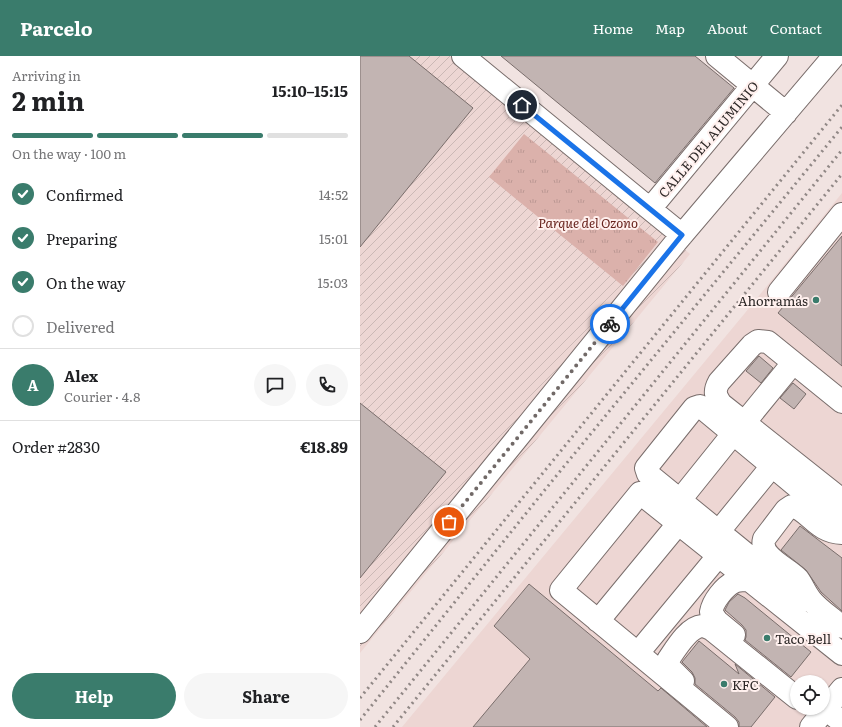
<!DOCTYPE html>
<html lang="en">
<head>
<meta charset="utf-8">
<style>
	body { margin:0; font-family:Literata,serif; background:#f6f6f6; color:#202124; height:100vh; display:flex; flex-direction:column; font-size:15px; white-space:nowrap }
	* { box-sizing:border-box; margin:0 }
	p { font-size:13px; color:#757577 }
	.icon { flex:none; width:22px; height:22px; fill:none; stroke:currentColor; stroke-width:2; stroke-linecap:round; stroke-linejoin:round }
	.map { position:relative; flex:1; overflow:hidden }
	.details { display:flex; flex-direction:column; background:#fff; width:360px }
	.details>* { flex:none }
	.buttons { position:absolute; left:430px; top:619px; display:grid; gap:8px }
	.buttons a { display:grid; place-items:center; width:40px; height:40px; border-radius:50%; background:#fff; box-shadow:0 1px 3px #0004; font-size:20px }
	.pin { position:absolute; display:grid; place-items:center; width:34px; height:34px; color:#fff; margin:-17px; border:2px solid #fff; border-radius:50%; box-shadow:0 1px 4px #0007 }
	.courier { position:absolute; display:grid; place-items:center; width:40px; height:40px; margin:-20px; border:3px solid #1a73e8; border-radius:50%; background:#fff; color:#222; box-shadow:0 1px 5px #0007 }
	.summary em { font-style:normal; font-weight:700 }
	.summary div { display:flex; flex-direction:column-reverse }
	.summary { display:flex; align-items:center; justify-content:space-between; height:68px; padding:0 12px }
	h1 { font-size:26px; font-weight:700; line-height:30px }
	.bar { display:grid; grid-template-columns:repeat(4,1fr); gap:6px 4px; align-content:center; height:48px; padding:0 12px }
	.bar i { height:5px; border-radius:3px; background:#e0e0e0 }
	.bar .current { background:#3a7c6c }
	.bar p { grid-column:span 4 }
	.line { display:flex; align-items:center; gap:10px; padding:0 12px; border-top:1px solid #e0e0e0 }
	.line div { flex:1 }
	.round { display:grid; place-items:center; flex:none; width:42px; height:42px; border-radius:21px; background:#f6f6f6 }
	ol { padding:0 12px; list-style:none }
	li { display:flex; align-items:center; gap:12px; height:44px }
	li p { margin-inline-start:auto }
	li .icon { padding:4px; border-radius:50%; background:#3a7c6c; color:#fff; stroke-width:4 }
	li:last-child { color:#757577 }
	li i { width:22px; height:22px; border:2px solid #e0e0e0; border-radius:50% }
	.cta { display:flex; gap:8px; margin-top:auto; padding:8px 12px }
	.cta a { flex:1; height:46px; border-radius:24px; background:#3a7c6c; color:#fff; font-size:16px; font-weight:700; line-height:46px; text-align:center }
	.cta a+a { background:#f6f6f6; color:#202124 }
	header { display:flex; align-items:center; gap:24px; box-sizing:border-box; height:56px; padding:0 20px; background:#3a7c6c; color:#fff }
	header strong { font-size:19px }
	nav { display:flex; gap:22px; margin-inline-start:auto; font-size:14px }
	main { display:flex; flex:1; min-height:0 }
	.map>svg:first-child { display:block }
</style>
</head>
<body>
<header>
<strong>Parcelo</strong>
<nav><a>Home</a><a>Map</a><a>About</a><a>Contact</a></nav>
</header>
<main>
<section class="details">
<div class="summary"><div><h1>2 min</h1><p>Arriving in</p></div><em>15:10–15:15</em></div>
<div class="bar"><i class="current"></i><i class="current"></i><i class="current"></i><i></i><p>On the way · 100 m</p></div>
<ol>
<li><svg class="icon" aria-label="check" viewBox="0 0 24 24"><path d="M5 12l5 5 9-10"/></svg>Confirmed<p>14:52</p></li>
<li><svg class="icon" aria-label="check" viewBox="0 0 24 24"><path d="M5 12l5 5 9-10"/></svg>Preparing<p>15:01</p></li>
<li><svg class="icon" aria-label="check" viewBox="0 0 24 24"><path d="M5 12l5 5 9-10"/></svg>On the way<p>15:03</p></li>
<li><i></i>Delivered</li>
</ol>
<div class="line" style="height:72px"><b class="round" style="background:#3a7c6c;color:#fff">A</b><div><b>Alex</b><p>Courier · 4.8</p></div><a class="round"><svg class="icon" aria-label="chat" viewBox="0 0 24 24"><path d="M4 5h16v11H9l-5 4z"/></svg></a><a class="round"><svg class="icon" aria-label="phone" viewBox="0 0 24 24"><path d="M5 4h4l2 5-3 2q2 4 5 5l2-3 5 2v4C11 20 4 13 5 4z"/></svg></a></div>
<div class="line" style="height:52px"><div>Order #2830</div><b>€18.89</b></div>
<div class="cta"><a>Help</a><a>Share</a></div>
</section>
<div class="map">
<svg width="482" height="671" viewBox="0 0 482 671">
	<defs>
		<pattern id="industrial-furrows" width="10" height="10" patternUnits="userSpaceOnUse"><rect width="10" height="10" fill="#edd6d3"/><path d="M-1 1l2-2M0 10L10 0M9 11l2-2" fill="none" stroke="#cbb8b5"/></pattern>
		<pattern id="park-tufts" width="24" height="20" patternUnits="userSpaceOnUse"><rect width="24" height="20" fill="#dbb1ab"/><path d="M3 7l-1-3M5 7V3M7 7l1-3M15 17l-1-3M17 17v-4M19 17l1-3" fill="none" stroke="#bc9893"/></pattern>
	</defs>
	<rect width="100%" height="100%" fill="#f1e3e1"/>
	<path fill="#edd6d3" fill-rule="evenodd" d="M482,137V671H42L385,257ZM437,626H463V652H437Z"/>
	<path fill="url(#industrial-furrows)" d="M0,0H103L330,198L0,597Z"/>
	<path fill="url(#park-tufts)" d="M164,78L298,186L263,230L129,121Z"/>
	<path fill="#c2b4b2" stroke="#796d6b" d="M0,0H49L113,52L0,191Z
		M141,0H335L374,32L295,127Z
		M482,180V310L418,257Z
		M399,300L413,312L401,327L386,315Z
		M433,327L446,338L434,353L420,342Z
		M0,347L86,416L0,522Z
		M440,470L482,502V555L461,536L446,514L421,494Z
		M169,528L298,635L301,632L347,671H113L170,603L134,570Z
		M378,538L385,542L451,596L431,621L385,584L386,581V574L382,569L365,554L369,546Z
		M339,585L379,618L375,608L415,641L391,671H379V666L375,661L335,628V622L332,616L322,606Z"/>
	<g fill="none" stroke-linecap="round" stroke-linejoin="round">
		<g stroke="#796d6b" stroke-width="24">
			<path id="minor" d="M103,0L290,153
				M357,0L426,57
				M322,179L290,153L417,0
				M419,236L482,158
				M482,346L408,286L398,285L392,289L359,326C354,335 355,339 361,348L482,444
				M384,367L433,307
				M320,444L373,378
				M359,475L412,410
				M482,477C456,476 450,455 432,450L426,454L404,483C399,501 428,512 438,523C443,530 446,538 451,544C459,554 472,562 482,571
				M452,546L429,533L288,418L286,412L334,352L340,350L482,468
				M238,565L318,468
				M0,576L316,186L474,0
				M374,579L357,565L351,556C353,545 364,531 374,526C378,524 385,524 390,524
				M278,597L359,499
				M323,625L309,611L308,604C315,594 328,571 342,570C345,570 348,572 351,573L437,642
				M463,651L482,666
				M367,671L201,534L280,437L482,598
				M451,671L482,633"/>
		</g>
		<use href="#minor" stroke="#fff" stroke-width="22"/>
		<path stroke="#918886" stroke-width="3" stroke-dasharray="2 4" stroke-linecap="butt" d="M0,642L482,49
			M0,664L188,430L482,71
			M15,671L482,94
			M33,671L482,118"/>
	</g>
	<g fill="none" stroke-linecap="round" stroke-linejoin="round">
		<path stroke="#716967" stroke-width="4" stroke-dasharray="0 7.2" d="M89,466L250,268"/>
		<path stroke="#1a73e8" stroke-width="5" d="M162,49L322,179L250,268"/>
	</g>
	<g fill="#3a7c6c" stroke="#fff0ee" stroke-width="1.5">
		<circle cx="456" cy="244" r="4"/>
		<circle cx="407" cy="582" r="4"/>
		<circle cx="364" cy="628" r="4"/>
	</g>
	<g text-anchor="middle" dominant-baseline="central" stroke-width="4" stroke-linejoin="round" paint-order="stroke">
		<g font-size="13" fill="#2c2726" stroke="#fff0ee">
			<text transform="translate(348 83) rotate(-50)">CALLE DEL ALUMINIO</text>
		</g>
		<g font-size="13" font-style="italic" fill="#68231d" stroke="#fff0ee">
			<text x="228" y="166">Parque del Ozono</text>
		</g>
		<g font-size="13" fill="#2c2726" stroke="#fff0ee" text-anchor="start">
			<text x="448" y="244" text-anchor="end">Ahorramás</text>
			<text x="415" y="582">Taco Bell</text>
			<text x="372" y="628">KFC</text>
		</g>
	</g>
</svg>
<div class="buttons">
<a><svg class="icon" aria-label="locate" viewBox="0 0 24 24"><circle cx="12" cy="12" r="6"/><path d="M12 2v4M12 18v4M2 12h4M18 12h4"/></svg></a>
</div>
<div class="pin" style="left:89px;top:466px;background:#ea580c"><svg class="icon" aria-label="bag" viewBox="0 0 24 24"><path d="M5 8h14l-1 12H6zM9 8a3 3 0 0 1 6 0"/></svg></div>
<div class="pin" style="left:162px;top:49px;background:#1f2937"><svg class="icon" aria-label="home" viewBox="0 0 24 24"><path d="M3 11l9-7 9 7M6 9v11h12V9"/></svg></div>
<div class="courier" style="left:250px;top:268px"><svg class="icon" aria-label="bike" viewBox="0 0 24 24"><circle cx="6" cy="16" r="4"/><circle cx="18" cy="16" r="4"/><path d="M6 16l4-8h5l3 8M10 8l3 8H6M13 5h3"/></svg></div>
</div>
</main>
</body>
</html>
